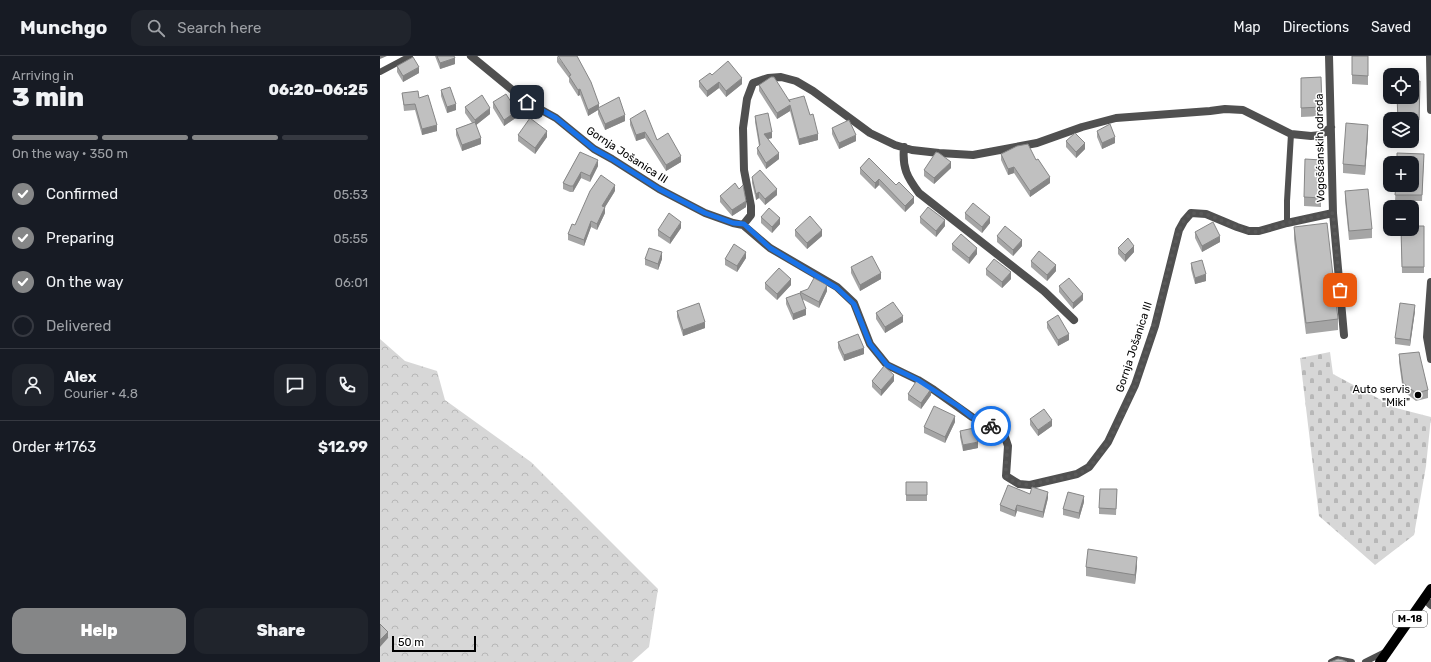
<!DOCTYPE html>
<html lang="en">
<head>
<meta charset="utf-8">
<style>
	body { margin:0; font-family:Rubik,sans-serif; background:#20242c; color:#f1f3f6; height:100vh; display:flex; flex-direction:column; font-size:15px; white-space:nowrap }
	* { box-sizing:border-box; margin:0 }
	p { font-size:13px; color:#9ea1a6 }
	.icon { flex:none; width:22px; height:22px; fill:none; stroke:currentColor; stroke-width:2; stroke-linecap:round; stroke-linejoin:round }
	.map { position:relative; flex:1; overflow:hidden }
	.details { display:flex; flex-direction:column; background:#171b24; width:380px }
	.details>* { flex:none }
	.tools { position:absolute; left:1003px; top:12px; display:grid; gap:8px }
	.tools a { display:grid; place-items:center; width:36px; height:36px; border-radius:8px; background:#171b24; box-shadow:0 2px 10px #0003; font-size:20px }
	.scale { position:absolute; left:12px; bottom:10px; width:84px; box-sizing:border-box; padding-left:4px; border:2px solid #000; border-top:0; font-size:11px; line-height:14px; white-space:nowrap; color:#000; -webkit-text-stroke:3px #fff; paint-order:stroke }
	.pin { position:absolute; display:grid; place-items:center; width:34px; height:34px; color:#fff; margin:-17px; border-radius:8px; box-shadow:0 2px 6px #0006 }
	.courier { position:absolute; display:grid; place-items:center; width:40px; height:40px; margin:-20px; border:3px solid #1a73e8; border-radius:50%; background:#fff; color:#222; box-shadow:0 1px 5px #0007 }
	.overview em { font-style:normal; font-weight:800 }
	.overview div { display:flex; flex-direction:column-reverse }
	.overview { display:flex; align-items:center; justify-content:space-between; height:68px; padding:0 12px }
	h1 { font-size:26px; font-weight:800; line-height:30px }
	.bar { display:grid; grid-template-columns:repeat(4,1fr); gap:6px 4px; align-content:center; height:48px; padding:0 12px }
	.bar i { height:5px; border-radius:3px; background:#363941 }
	.bar .active { background:#858687 }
	.bar p { grid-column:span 4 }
	.line { display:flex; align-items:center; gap:10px; padding:0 12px; border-top:1px solid #363941 }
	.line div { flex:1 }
	.round { display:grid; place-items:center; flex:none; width:42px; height:42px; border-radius:12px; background:#20242c }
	ol { padding:0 12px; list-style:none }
	li { display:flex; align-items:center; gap:12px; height:44px }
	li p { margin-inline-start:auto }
	li .icon { padding:4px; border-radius:50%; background:#858687; color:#fff; stroke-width:4 }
	li:last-child { color:#9ea1a6 }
	li i { width:22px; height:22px; border:2px solid #363941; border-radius:50% }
	.button { display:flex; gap:8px; margin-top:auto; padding:8px 12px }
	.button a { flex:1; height:46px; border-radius:12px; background:#858687; color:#fff; font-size:16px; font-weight:800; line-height:46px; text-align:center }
	.button a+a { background:#20242c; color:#f1f3f6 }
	header { display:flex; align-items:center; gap:24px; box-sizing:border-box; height:56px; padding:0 20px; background:#171b24; border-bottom:1px solid #363941 }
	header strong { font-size:19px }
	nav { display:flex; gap:22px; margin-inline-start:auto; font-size:14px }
	.search { width:280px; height:36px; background:#20242c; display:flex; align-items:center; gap:10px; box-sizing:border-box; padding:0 14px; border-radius:12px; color:#9ea1a6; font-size:15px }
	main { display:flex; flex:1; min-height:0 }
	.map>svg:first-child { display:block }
</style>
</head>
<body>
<header>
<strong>Munchgo</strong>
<div class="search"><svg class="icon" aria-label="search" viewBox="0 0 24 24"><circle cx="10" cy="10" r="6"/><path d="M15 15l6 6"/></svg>Search here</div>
<nav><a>Map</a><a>Directions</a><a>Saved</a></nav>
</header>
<main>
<section class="details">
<div class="overview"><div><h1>3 min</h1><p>Arriving in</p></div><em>06:20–06:25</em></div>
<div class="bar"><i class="active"></i><i class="active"></i><i class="active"></i><i></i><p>On the way · 350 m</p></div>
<ol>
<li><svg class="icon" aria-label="check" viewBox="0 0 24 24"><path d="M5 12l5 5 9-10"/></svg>Confirmed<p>05:53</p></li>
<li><svg class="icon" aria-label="check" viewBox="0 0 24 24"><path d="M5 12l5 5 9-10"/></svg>Preparing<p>05:55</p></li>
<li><svg class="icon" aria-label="check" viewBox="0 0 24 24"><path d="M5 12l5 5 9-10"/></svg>On the way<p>06:01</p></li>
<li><i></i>Delivered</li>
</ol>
<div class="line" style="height:72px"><a class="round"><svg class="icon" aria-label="person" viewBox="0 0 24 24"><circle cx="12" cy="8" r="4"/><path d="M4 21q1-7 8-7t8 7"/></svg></a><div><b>Alex</b><p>Courier · 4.8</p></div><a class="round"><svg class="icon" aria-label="chat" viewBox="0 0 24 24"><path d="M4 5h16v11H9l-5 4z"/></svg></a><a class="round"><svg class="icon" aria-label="phone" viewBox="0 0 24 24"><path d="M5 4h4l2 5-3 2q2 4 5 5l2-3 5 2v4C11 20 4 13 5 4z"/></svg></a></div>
<div class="line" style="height:52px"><div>Order #1763</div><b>$12.99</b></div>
<div class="button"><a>Help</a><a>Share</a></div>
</section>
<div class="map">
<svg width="1051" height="606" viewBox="0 0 1051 606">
	<defs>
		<pattern id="forest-crowns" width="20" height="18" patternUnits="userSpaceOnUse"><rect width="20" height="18" fill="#d7d7d7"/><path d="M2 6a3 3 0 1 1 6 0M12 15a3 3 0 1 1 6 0" fill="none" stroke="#b7b7b7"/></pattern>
		<pattern id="cemetery-stones" width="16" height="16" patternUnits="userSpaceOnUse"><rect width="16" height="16" fill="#d7d7d7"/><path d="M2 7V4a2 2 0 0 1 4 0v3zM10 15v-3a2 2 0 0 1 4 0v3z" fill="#b7b7b7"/></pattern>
	</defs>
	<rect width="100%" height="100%" fill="#fff"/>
	<path fill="url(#forest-crowns)" d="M0,283L25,305L57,315L65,344L151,406L278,533L269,591L252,606H0Z"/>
	<path fill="url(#cemetery-stones)" d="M950,296L953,318L1016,352L1051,361L1046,410L1034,479L995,509L939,460L920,302Z"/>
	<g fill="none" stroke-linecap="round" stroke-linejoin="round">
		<path stroke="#505050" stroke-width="6" d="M0,16L30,0
			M907,167V145L911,78
			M951,606L957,603L972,606
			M985,606L1005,596"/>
		<path stroke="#505050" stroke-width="8" d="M91,0L147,46L176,62L214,93L232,103L279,133L325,157L353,167L363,169L371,159V150L364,114L363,72L367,43L373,27L388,22L401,21L416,25L433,35L490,77L515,89L532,94L559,97L593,99L657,87L702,71L736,62L830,55L845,53L863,54L911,78L931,80L941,79L951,71
			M949,0L953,157L964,279
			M1050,0L1051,54
			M524,91C522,112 527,121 539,137L664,235L694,264
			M363,169L390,192L457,231L474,247L490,288L507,309L538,324L554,334L592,361L617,373L625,381L628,390L626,420L639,428L650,429L697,418L709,411L728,386L755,329L775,270L799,174L804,165L811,157L826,158L857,171L869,175H879L907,167L953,157
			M1051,226L1047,281L1051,303
			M1044,542L1051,549"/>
		<path stroke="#000" stroke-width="10" d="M1000,606L1051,533"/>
	</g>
	<path fill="#a5a5a5" d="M55,0H74L75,8L60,13Z
		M177,0L219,52L245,65L225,74L218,58V54L208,60L200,39L198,40L189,26V22L177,6Z
		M972,0H988V29L972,28Z
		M17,10L39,17L23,26L17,16Z
		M332,19L362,28L346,41L339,32L327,41L319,31V25Z
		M941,21L942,60L921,61V22Z
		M1040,25L1039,70H1032V63Z
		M379,29L409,45L430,59L438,84L419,89L410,55L397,63L379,35Z
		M61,34L76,54L67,57L61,40Z
		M22,37L39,42L57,75L42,79L35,54L24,55Z
		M113,46L137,61L124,70L113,52Z
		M85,51L110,58L96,69L101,88L82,95L76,79V73L92,67L85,57Z
		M375,60L392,82L388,83L399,103L386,113L377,98V92L379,90L375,66Z
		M250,63L277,84L301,106L286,115L265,82L256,85L250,69Z
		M452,72L476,85L459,93L452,78Z
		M717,75L735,87L722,93L717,81Z
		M988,77L985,119L963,117V108Z
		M138,79L167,81L155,98L138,85Z
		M686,85L705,93L696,102L686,91Z
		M200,96L218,110L210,126L201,122L193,136H190L183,133V127Z
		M621,98L656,104L670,127L650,141L634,117L628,119L621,104Z
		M1044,98L1042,145H1015L1016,129Z
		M489,102L534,147L525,156L499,129L495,133L480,118V112Z
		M941,104V151L924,150V141Z
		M571,112L554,128L544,120V114Z
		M372,121L397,139L385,149L379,142L376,144L372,127Z
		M235,135L225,151V157L217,174L211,171L204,190L188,184V178L195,169Z
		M965,135L992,173V182L969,184L965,144Z
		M340,140L366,151L352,160L340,146Z
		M585,157L610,167L602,177L585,163Z
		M381,161L400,168L392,177L381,167Z
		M540,161L565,170L556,181L540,167Z
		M1044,170V217H1022L1021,173Z
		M914,171L958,263V274L926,278L914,183Z
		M301,172L290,188L278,180V174Z
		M415,174L442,180L427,193L415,180Z
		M815,176L840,186L822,196L815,182Z
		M617,180L642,190L633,200L617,186Z
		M572,188L597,198L589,208L572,194Z
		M738,192L754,196L745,206L738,198Z
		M366,202L357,216L345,209V203Z
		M265,203H282L278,214L265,209Z
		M651,205L676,215L667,225L651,211Z
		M811,207L826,225L815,228L811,213Z
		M471,211L501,223L480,235L471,217Z
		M606,213L631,223L622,232L606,219Z
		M385,227L411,229L397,244L385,233Z
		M679,230L703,244L693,253L679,236Z
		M447,235L439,252L422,243L426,259L413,264L406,248V242L420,238V236Z
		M297,255L325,272L303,280L297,261Z
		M1035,255L1030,290L1015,288V282Z
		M496,257L523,266L505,277L496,263Z
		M667,266L689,284L678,290L667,272Z
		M458,286L484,298L464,305L458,292Z
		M1019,298L1048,334V342L1036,345L1023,335L1019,306Z
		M492,325H514L501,340L492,331Z
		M528,338L551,339L541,353L528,344Z
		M650,363L672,370L658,380L650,369Z
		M575,366L565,387L544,377V371Z
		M580,375L598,392L583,395L580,381Z
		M526,426H547V445H526Z
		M737,433L736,459L719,458V452Z
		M650,438L668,442L663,462L637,455L635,461L620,455V449Z
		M704,446L699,463L683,459V453Z
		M757,510L755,528L706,520V511Z"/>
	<path fill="#868686" d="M0,0H7L0,3Z
		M75,2V8L60,13V7Z
		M39,11V17L23,26V20Z
		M362,22V28L346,41V35Z
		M339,26V32L327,41V35Z
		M200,33V39L198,40V34Z
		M76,48V54L67,57V51Z
		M219,48V54L218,52V54L208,60V54Z
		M410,49V55L397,63V57Z
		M110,52V58L95,70V64Z
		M137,55V61L124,70V64Z
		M245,59V65L225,74V68Z
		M57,69V75L42,79V73Z
		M988,69V77L985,119V110Z
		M167,75V81L155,98V92Z
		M265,76V82L256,85V79Z
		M392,76V82L384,84V78Z
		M438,78V84L419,89V83Z
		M476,79V85L459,93V87Z
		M735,81V87L722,93V87Z
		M101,82V88L82,95V89Z
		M705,87V93L696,102V96Z
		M399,97V103L386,113V107Z
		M301,100V106L286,115V109Z
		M218,104V110L210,126V120Z
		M571,106V112L554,128V122Z
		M634,111V117L628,119V113Z
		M201,116V122L193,136V130Z
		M670,121V127L650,141V135Z
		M499,123V129L495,133V127Z
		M235,129V135L222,156V150Z
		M397,133V139L385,149V143Z
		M379,136V142L376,144V138Z
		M534,141V147L525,156V150Z
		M366,145V151L352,160V154Z
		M225,151V157L217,174V168Z
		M610,161V167L602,177V171Z
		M400,162V168L392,177V171Z
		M565,164V170L556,181V175Z
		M211,165V171L204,190V184Z
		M301,166V172L290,188V182Z
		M442,174V180L427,193V187Z
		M840,180V186L822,196V190Z
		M642,184V190L633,200V194Z
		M754,190V196L745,206V199Z
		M597,192V198L589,208V202Z
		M282,196V203L278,214V208Z
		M366,196V202L357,216V210Z
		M676,209V215L667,225V219Z
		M631,216V223L622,232V226Z
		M501,217V223L480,235V229Z
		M826,218V225L815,228V222Z
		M411,223V229L397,244V238Z
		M447,229V235L439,252V246Z
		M703,238V244L693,253V247Z
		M1035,249V255L1030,290V284Z
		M426,253V259L413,264V258Z
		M523,260V266L505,277V271Z
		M325,266V272L303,280V274Z
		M689,278V284L678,290V284Z
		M484,292V298L464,305V299Z
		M514,319V325L501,340V334Z
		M551,333V339L541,353V347Z
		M575,360V366L565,387V381Z
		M672,364V370L658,380V374Z
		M598,386V392L583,395V389Z
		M668,436V442L663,462V456Z
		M704,440V446L699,463V457Z
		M637,449V455L635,461V455Z
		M757,501V510L755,528V519Z
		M8,576V582L0,591V584Z"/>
	<path fill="#c0c0c0" stroke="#868686" d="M57,0H74L75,2L60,7Z
		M178,0H197L211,26L219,48L208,54L200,33L198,34L189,20L191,19Z
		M972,0H988V20L972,19Z
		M33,1L39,11L23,20L17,10Z
		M348,5L362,22L346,35L339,26L327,35L319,25L330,17L332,19Z
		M391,21H394L410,46L409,44L424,40L430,59L433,58L438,78L419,83L410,49L397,57L379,29Z
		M941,21L942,51L921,52V22Z
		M1032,25H1040L1039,64L1018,63L1017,41H1032Z
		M70,31L76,48L67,51L61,34Z
		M38,35L39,42L48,39L57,69L42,73L35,48L24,49L22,37Z
		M126,38L137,55L124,64L113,46Z
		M102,39L110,52L95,64L85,51Z
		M239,41L245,59L225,68L218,52Z
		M265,54L277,84L288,77L301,100L286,109L265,76L256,79L250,63Z
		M388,57L392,76L384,78L399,97L386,107L377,92L380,89L375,60Z
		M150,62L167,75L155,92L138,79Z
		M469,64L476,79L459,87L452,72Z
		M95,66L101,82L82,89L76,73Z
		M966,67L988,69L985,110L963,108Z
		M730,68L735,81L722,87L717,75Z
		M695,77L705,87L696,96L686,85Z
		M648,88L656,104L658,103L670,121L650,135L634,111L628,113L621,98L637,90Z
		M200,96L218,104L210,120L201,116L193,130H190L183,127Z
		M556,96L559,97L571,106L554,122L544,114Z
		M1017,97L1044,98L1042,139H1015L1016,129H1032V107H1017Z
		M489,102L516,129L519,126L534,141L525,150L499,123L495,127L480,112Z
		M925,103L941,104V142L924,141Z
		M380,114L397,133L385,143L379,136L376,138L372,121Z
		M221,119L235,129L222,150L225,151L217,168L211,165L204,184L188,178L192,168L195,169L210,135Z
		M355,127L359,133L363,129L366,145L352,154L340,140Z
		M988,133L992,173L969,175L965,135Z
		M593,147L610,161L602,171L585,157Z
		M548,151L565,164L556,175L540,161Z
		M389,152L400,162L392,171L381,161Z
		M289,157L301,166L290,182L278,174Z
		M430,160L442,174L427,187L415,174Z
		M833,166L840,180L822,190L815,176Z
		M947,167L958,263L926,267L914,171Z
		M625,170L642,184L633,194L617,180Z
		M1032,170H1044V211H1022L1021,173H1032Z
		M581,178L597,192L589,202L572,188Z
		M748,182L754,190L745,199L738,192Z
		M354,188L366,196L357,210L345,203Z
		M269,192L282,196L278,208L265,203Z
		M659,195L676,209L667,219L651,205Z
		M492,200L501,217L480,229L471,211Z
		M614,203L631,216L622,226L606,213Z
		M822,204L826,218L815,222L811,207Z
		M399,212L411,223L397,238L385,227Z
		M434,222L447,229L439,246L420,236L428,233Z
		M689,222L703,238L693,247L679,230Z
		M420,237L426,253L413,258L406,242Z
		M513,246L523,260L505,271L496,257Z
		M319,247L325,266L303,274L297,255Z
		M1020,247L1035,249L1030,284L1015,282Z
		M678,259L689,278L678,284L667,266Z
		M478,278L484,292L464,299L458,286Z
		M1039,296L1048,334L1036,337L1023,327L1019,298Z
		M504,310L514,319L501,334L492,325Z
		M537,324L551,333L541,347L528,338Z
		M554,350L575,360L565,381L544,371Z
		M664,353L672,364L658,374L650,363Z
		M594,372L598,386L583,389L580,375Z
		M526,426H547V439H526Z
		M628,429L650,438L652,431L668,436L663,456L637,449L635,455L620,449Z
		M720,433H737L736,453L719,452Z
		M688,436L704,440L699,457L683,453Z
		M708,493L757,501L755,519L706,511Z
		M0,568L8,576L0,584Z
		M958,603L963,604L967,606H950Z"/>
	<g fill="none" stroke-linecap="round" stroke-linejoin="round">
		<path stroke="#595959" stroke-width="4" stroke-dasharray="0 7.2" d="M611,370C636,383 624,399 626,420C641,433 652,428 669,424C682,422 699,420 709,411C720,401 731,381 738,368C769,307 780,239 799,174L804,165L811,157L826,158L857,171L869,175L879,176L907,167L953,157L960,234"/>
		<path stroke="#1a73e8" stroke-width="5" d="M147,46L176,62L214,93L232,103L279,133L325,157L353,167L364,168L390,192L457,232L474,248L490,288L507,309L538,324L578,350L592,361L611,370"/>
	</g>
	<circle fill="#000" stroke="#fff" stroke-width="1.5" cx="1038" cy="339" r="4"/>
	<g text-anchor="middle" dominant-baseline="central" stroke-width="3" stroke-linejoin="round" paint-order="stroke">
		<rect fill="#fff" stroke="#4c4c4c" stroke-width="1" x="1013" y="555" width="34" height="16" rx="3"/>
		<g font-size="10" font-weight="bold" fill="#000">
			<text x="1030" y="563">M-18</text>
		</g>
		<g font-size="11" fill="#000" stroke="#fff">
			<text transform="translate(940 92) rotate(-91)">Vogošćanskih odreda</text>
			<text transform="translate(247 99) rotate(33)">Gornja Jošanica III</text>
			<text transform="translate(754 291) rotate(-72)">Gornja Jošanica III</text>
		</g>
		<g font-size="11" fill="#000" stroke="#fff" text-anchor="end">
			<text x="1030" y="333">Auto servis<tspan x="1030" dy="13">"Miki"</tspan></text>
		</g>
	</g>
</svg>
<div class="tools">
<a><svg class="icon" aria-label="locate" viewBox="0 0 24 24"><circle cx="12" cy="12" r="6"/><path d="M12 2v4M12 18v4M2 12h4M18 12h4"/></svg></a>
<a><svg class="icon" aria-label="layers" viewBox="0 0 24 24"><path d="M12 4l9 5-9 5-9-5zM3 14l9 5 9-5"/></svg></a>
<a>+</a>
<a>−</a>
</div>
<div class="scale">50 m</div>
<div class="pin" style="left:960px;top:234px;background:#ea580c"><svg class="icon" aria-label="bag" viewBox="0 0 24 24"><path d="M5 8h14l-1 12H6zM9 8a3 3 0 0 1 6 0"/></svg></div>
<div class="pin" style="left:147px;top:46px;background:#1f2937"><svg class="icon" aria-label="home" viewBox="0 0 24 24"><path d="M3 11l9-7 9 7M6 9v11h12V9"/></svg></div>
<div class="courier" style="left:611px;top:370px"><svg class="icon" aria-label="bike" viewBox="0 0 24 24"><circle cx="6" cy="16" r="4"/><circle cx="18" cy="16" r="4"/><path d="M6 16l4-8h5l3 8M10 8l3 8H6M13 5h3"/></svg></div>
</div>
</main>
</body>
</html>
